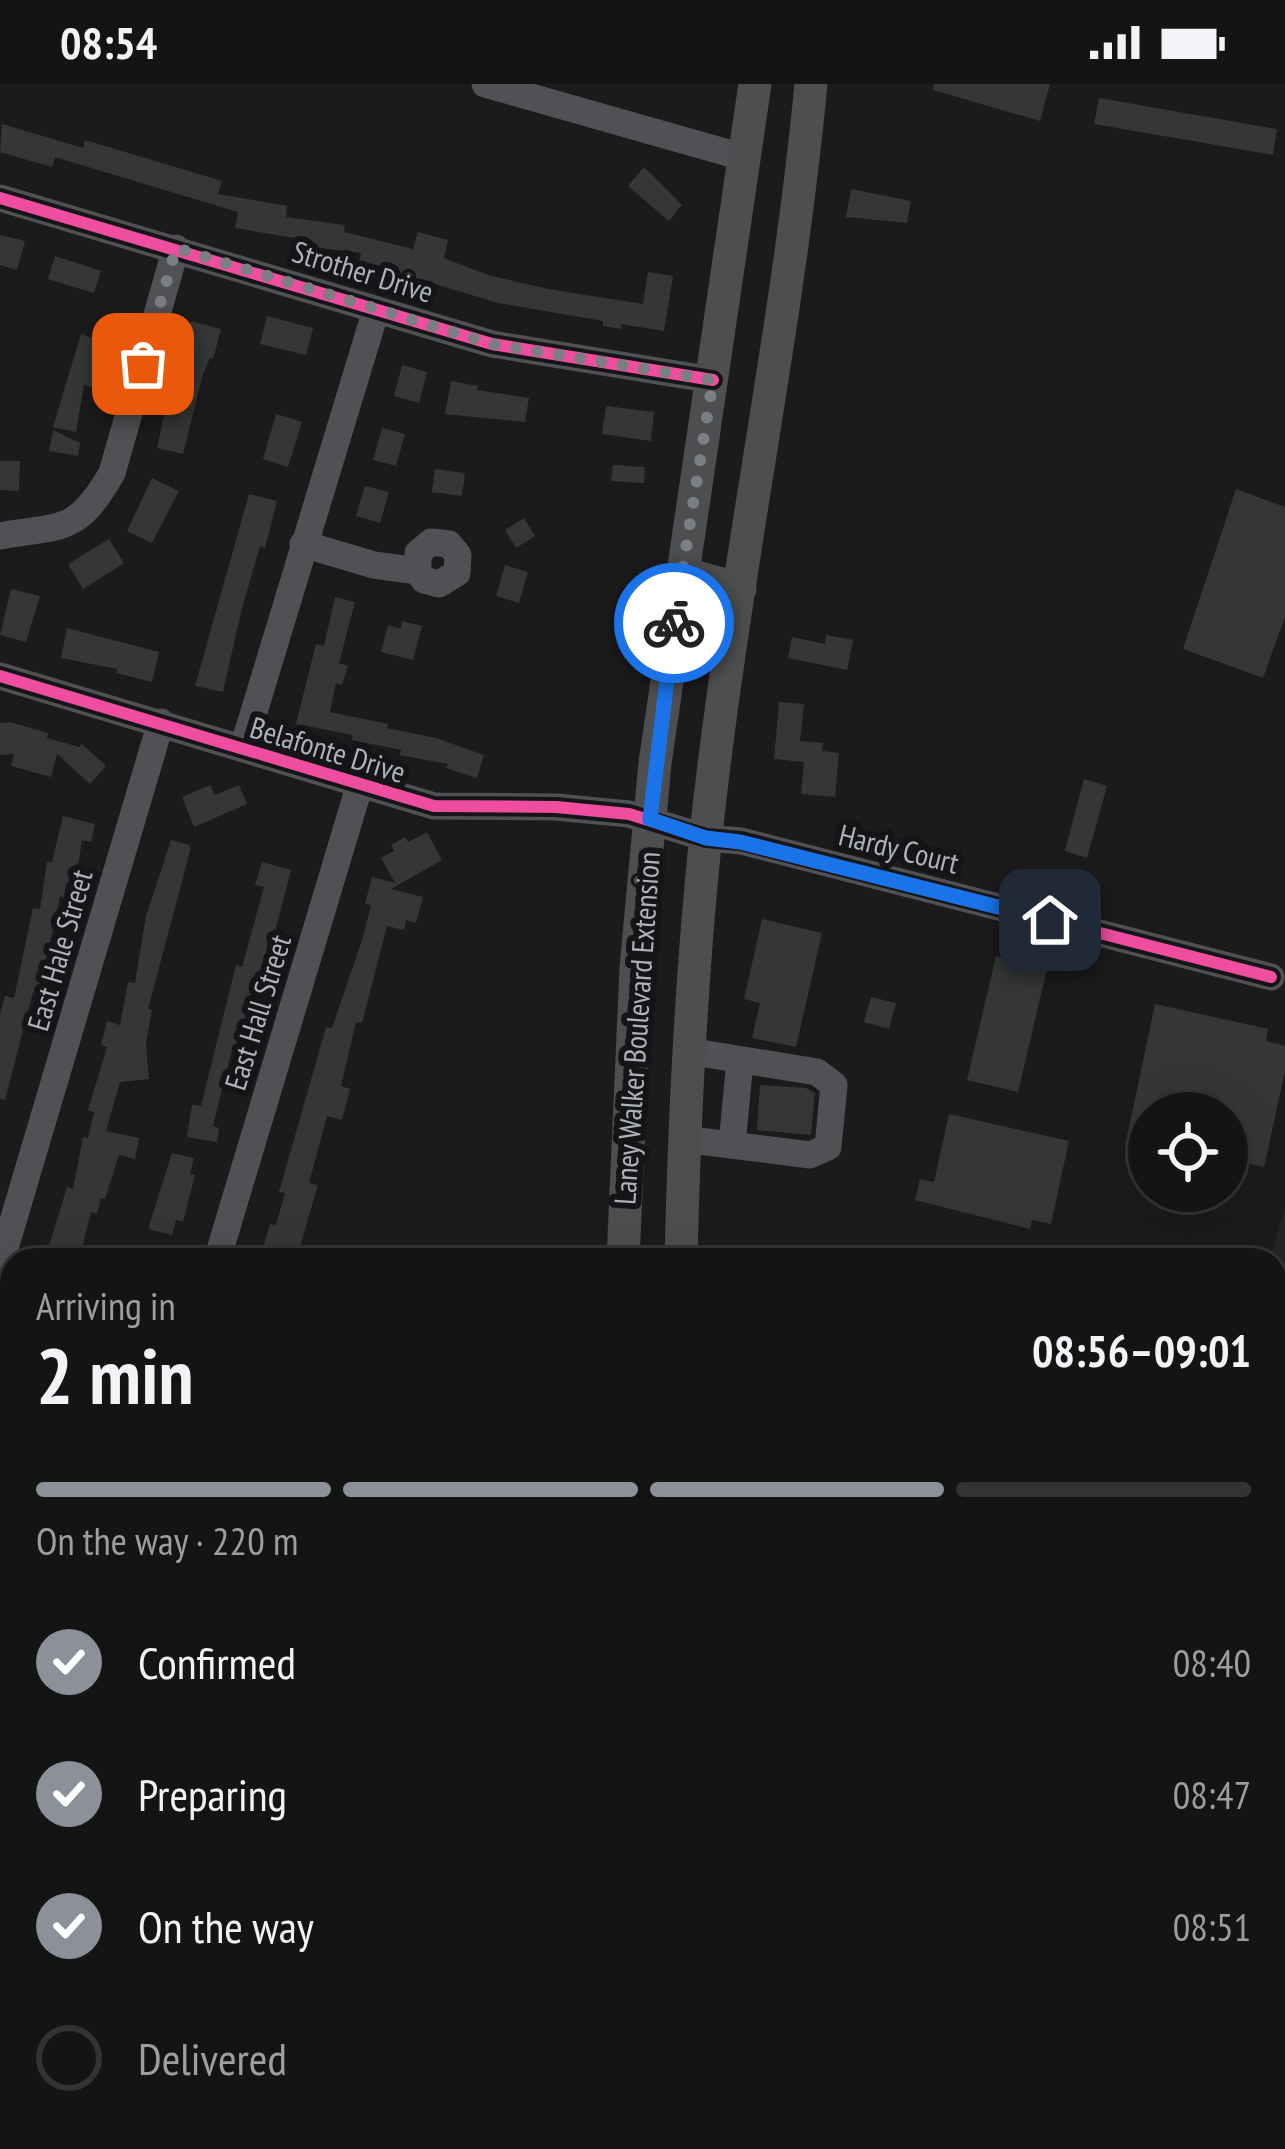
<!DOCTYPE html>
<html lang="en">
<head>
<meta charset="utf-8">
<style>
	body { margin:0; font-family:"PT Sans Narrow",sans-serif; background:#1d1d1d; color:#f1f3f6; height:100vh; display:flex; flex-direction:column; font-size:45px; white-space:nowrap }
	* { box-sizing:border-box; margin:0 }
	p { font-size:39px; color:#9d9ea0 }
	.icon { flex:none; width:66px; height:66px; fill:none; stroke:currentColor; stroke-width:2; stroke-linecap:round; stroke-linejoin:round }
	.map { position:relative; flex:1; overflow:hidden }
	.panel { position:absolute; left:0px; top:1164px; width:1287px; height:903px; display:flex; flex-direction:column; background:#141414; border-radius:36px 36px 0 0; box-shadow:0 12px 48px #0002,0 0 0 3px #333334 }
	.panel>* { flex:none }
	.controls { position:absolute; left:1128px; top:1008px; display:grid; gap:24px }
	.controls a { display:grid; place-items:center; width:120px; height:120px; border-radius:50%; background:#141414; box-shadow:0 12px 48px #0002,0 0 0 3px #333334; font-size:60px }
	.pin { position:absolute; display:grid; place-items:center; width:102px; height:102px; color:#fff; margin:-51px; border-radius:24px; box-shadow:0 6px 18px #0006 }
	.courier { position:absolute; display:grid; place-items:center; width:120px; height:120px; margin:-60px; border:9px solid #1a73e8; border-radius:50%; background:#fff; color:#222; box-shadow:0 3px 15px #0007 }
	.summary em { font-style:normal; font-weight:700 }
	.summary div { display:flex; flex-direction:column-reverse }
	.summary { display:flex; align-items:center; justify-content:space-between; height:204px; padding:0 36px }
	h1 { font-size:78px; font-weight:700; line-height:90px }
	.bar { display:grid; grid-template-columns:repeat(4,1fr); gap:18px 12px; align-content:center; height:144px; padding:0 36px }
	.bar i { height:15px; border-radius:9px; background:#333334 }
	.bar .current { background:#8c9099 }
	.bar p { grid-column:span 4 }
	ol { padding:0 36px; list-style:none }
	li { display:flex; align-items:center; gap:36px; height:132px }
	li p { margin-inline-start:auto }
	li .icon { padding:12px; border-radius:50%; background:#8c9099; color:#fff; stroke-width:4 }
	li:last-child { color:#9d9ea0 }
	li i { width:66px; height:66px; border:6px solid #333334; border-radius:50% }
	.status { display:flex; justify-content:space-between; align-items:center; height:84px; padding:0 60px; background:#141414; direction:ltr }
	.status svg { height:33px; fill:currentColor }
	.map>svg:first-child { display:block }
</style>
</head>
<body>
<div class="status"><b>08:54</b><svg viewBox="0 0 49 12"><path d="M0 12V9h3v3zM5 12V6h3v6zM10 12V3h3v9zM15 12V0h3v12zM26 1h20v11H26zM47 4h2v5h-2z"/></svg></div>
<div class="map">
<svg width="1285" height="2065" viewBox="0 0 1285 2065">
	<rect width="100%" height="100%" fill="#1b1b1b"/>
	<path fill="#252527" d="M1285,1125V1617L1275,1641V1176H1269Z
		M1275,1901L1285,1904V2065H968L972,2055H1275Z"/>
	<path fill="#353636" d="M934,0H1050L1040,37L933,6Z
		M1099,14L1277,45L1273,71L1094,40Z
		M2,40L83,64L85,56L222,97L218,110L287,122L286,133L345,141L344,148L413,165L418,148L448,156L444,174L488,191L548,205L643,220L648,188L673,192L664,247L621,240V245L603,242V237L498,219L359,177L361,169L305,162L306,156L235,144L238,128L55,73L52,83L0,68Z
		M644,83L682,121L669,137L628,102Z
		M851,105L911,117L907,139L846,133Z
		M0,151L25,157L17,186L0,181Z
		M55,172L101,187L94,209L48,195Z
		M267,232L313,244L306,271L260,260Z
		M191,237L221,245L213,275L210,274L203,290L183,370L157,364L169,307Z
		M81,250L109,259L96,305L84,301L76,348L53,343Z
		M402,281L427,288L419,319L394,312Z
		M451,297L478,302L477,306L529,314L525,338L445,330Z
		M606,322L654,328L651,357L602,350Z
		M276,330L302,338L288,383L263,375Z
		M382,344L405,350L396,382L373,376Z
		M53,346L80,359L78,372L49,367Z
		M0,377H20L19,407L0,406Z
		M613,381L645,383L644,399L611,397Z
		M435,385L465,389L462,412L432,408Z
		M152,394L179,407L152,459L127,447Z
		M365,402L389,408L380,439L356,432Z
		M1236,405L1285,423V533L1263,594L1183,565Z
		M249,410L277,417L265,464L260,462L241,528L223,608L195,602Z
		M524,434L535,452L516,464L505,446Z
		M109,455L124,479L83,505L68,480Z
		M505,481L528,488L519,519L496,512Z
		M11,505L40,512L26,558L0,551Z
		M335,513L355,518L339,579L348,582L342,601L336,599L330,628L388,640L387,644L436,654L484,671L477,694L446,684L448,680L400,671L401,666L352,656L353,651L296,640L316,560L324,562Z
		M402,537L422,542L413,576L381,568L388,541L401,545Z
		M67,544L159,568L152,598L116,589L117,585L61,574Z
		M826,551L853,556L847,586L788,574L792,553L825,560Z
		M779,618L804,620L800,657L823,659L822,667L839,669L835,713L801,710L804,678L774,675Z
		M10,638L48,649L47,654L79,663L82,660L106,682L90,700L57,670L51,693L11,682L14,670L0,671V639Z
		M1084,695L1107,702L1087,774L1065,767Z
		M210,701L215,711L239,701L247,720L194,743L182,713Z
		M63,732L95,740L91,758L82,756L75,800L66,799L64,813L60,812L43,892L49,894L45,911L33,908L5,1016L0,1015V931L5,912L14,914L33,824L40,825L47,778H52Z
		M427,748L442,776L391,805L423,813L416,839L406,836L404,846L387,842L362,939L356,938L341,1002L350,1005L342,1036L327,1032L309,1099L318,1101L296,1176L261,1170L270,1140L276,1141L285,1109L279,1108L326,943L332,944L363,853L371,821L365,820L372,793L395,799L381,774L394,767L391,761L405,753L408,758Z
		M171,756L190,761V767L148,925L152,926L146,959L149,995L120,998L106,1047L139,1054L135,1075L119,1071L105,1115L101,1114L97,1130L91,1128L79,1176L46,1172L67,1103L73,1105L83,1053L88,1054L94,1028L88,1026L107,963L101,961L107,937L120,941L128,898L135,899L146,832Z
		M262,778L291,786L270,867L249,931L247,950L240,948L237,962L233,961L213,1042L219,1044L217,1058L187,1053L192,1021L201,1022L236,881L242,883L264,803L255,801Z
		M762,835L822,849L796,963L752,954L760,919L744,915Z
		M996,872L1047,885L1018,1008L967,996Z
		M871,913L896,919L889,945L864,938Z
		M1155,920L1268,945L1266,957L1285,962V987L1264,1083L1227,1075V1029H1149V1058L1127,1053Z
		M760,1001L806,1004L815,1009L811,1051L757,1046Z
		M949,1030L1069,1057L1051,1140L1032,1136L1030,1145L915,1116L920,1095L934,1098Z
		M172,1069L194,1074L190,1090L195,1091L183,1138L176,1136L172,1151L148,1145Z"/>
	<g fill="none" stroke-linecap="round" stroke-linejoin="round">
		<path stroke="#505154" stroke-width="27" d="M485,0L746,74
			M0,114L492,260L713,296
			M0,452C62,441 76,451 112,389L176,164
			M303,460L374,481L418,487L424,496L439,500L457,489L458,471L449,460L431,458L418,469V487
			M0,592L434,722L556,723L629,730L706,754L741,757L1271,893
			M243,664L376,226
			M683,1055L810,1071L828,1063L834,1001L817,988L688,967
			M732,1061L740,976
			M217,1176L360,700
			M0,1181L161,638
			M1275,1879L1285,1882
			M0,1929L12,1923
			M0,2058L25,2065
			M878,2065L881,2055
			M1119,2065L1122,2055"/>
		<path stroke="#4d4e50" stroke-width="33" d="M681,489L740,505
			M623,1176L636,884L655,679L755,0
			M681,1176C685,1003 694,830 717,658C745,438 790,221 811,0
			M0,1525L12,1529
			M741,2055L743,2065"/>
		<g stroke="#4b4c4e" stroke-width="10">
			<path id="rail" d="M1275,1271L1285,1237
				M981,2065L985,2055"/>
		</g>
		<use href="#rail" stroke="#151517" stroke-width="6" stroke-dasharray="18" stroke-linecap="butt"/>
		<g stroke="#151517" stroke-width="20">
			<path id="cycleway" d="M0,114L492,260L713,296
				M0,592L434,722L556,723L629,730L706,754L741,757L1271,893"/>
		</g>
		<use href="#cycleway" stroke="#ef4d9e" stroke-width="12"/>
	</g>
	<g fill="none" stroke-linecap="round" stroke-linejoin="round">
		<path stroke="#7b7e83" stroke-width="12" stroke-dasharray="0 21.6" d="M143,280L176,164L492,260L713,296L674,539"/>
		<path stroke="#1a73e8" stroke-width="15" d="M674,539L650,735L706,754L740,758L1050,836"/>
	</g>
	<g text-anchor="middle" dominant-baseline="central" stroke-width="12" stroke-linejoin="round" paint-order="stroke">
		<g font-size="30" fill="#aeb3bb" stroke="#151517">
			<text transform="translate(363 187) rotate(17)">Strother Drive</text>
			<text transform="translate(328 665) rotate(17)">Belafonte Drive</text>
			<text transform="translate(899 764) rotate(14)">Hardy Court</text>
			<text transform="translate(59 866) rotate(-74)">East Hale Street</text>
			<text transform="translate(257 928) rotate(-73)">East Hall Street</text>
			<text transform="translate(636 944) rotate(-86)">Laney Walker Boulevard Extension</text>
		</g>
	</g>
</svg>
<div class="controls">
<a><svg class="icon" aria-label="locate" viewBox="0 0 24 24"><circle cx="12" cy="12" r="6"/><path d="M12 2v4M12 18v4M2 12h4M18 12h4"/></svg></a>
</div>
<div class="pin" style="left:143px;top:280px;background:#ea580c"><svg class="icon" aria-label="bag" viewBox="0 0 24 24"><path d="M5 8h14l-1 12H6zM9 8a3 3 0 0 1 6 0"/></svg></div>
<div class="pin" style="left:1050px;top:836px;background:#1f2937"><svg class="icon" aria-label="home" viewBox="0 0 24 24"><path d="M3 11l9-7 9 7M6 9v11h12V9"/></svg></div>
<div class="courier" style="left:674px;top:539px"><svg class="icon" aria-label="bike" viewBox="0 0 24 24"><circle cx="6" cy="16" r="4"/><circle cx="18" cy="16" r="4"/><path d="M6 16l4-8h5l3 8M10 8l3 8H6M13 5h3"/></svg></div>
<section class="panel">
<div class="summary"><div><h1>2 min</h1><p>Arriving in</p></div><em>08:56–09:01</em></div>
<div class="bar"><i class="current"></i><i class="current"></i><i class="current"></i><i></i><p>On the way · 220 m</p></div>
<ol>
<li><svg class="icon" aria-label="check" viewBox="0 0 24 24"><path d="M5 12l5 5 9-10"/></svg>Confirmed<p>08:40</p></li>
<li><svg class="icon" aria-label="check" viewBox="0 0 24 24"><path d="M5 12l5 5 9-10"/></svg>Preparing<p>08:47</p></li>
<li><svg class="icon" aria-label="check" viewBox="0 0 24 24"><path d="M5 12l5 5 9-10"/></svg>On the way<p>08:51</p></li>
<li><i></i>Delivered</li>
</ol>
</section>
</div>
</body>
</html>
